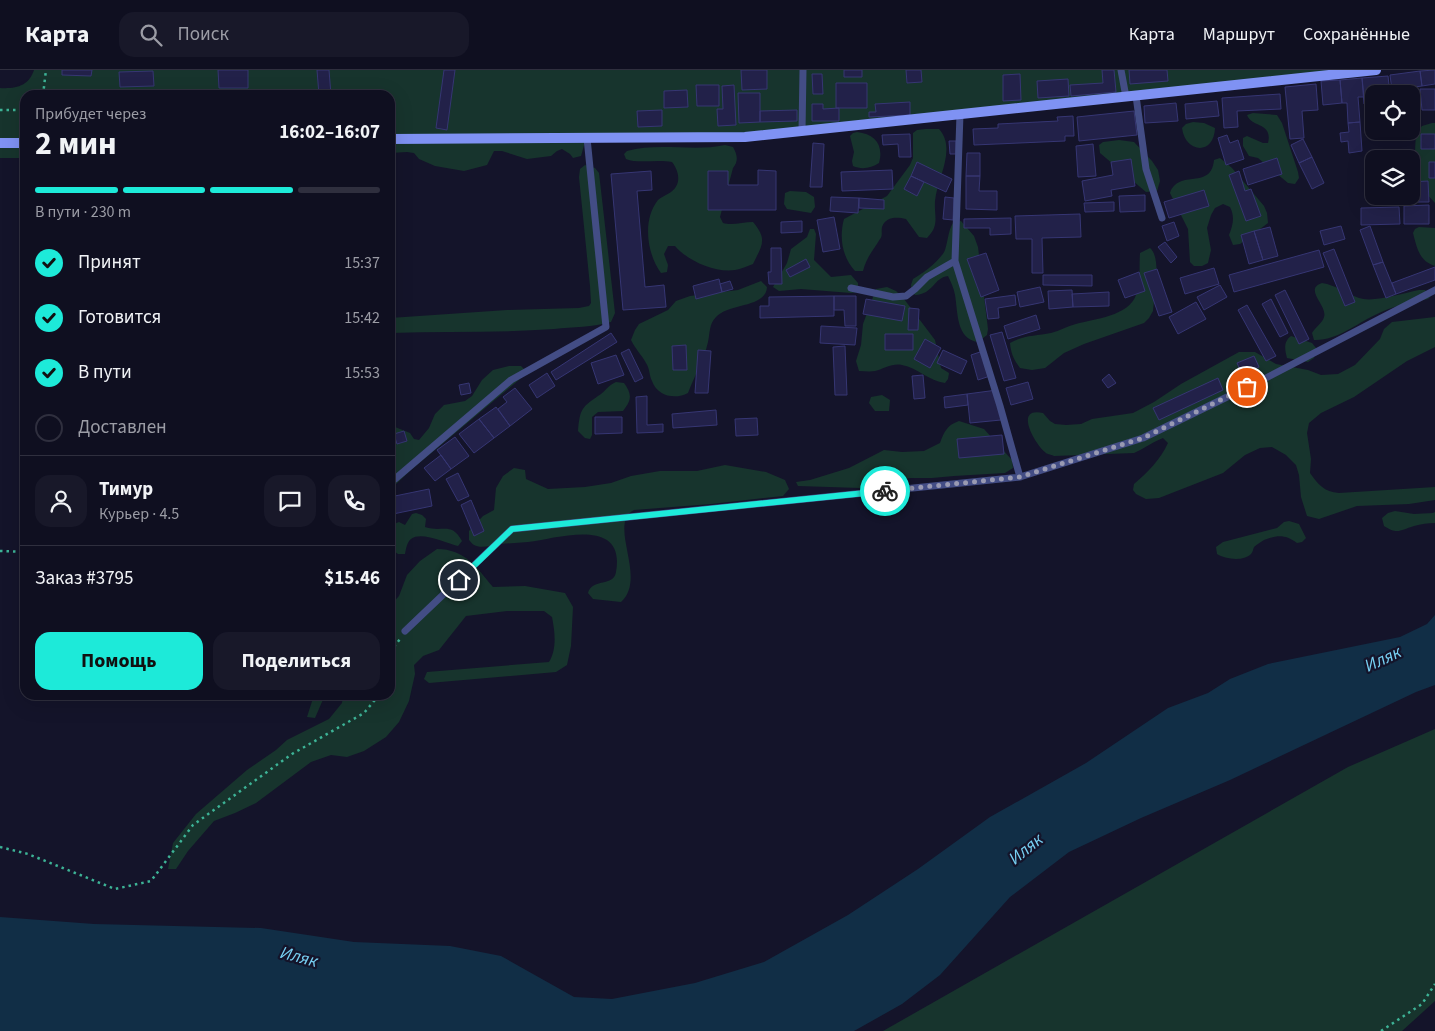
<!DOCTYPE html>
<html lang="ru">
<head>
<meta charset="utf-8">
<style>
	body { margin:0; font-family:"Source Sans 3",sans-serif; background:#181829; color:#f1f3f6; height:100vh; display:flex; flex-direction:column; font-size:19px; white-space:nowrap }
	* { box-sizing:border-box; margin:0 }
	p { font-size:16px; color:#9b9ca5 }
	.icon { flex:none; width:28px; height:28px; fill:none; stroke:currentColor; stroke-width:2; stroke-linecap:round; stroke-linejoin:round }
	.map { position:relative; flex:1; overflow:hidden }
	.details { position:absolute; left:20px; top:20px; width:375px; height:610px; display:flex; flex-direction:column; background:#0f0f20; border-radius:15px; box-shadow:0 5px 20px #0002,0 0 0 1px #2f2f3e }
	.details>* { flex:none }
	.fabs { position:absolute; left:1365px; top:15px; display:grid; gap:10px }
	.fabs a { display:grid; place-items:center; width:55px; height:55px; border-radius:10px; background:#0f0f20; box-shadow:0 5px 20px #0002,0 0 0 1px #2f2f3e; font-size:25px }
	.pin { position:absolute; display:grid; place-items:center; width:42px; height:42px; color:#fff; margin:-21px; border:2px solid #fff; border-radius:50%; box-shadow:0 1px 5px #0007 }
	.courier { position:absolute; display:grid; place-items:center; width:50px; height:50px; margin:-25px; border:4px solid #1dead9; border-radius:50%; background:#fff; color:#222; box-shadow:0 1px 6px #0007 }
	.summary em { font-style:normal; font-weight:700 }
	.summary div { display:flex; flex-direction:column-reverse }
	.summary { display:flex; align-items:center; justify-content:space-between; height:85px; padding:0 15px }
	h1 { font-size:32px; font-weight:700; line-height:38px }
	.bar { display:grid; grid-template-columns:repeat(4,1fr); gap:8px 5px; align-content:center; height:60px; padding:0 15px }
	.bar i { height:6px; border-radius:4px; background:#2f2f3e }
	.bar .active { background:#1dead9 }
	.bar p { grid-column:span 4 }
	.line { display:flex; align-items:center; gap:12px; padding:0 15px; border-top:1px solid #2f2f3e }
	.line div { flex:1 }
	.round { display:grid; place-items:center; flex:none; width:52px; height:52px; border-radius:15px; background:#181829 }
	ol { padding:0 15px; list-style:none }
	li { display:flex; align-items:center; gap:15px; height:55px }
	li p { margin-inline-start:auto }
	li .icon { padding:5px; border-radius:50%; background:#1dead9; color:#111; stroke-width:4 }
	li:last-child { color:#9b9ca5 }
	li i { width:28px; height:28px; border:2px solid #2f2f3e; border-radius:50% }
	.primary-button { display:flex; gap:10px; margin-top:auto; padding:10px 15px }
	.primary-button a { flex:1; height:58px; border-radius:15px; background:#1dead9; color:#111; font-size:20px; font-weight:700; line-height:58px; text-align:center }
	.primary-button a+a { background:#181829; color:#f1f3f6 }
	header { display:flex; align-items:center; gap:30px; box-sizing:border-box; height:70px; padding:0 25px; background:#0f0f20; border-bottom:1px solid #2f2f3e }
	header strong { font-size:24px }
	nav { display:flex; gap:28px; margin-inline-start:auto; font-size:18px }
	.search { width:350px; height:45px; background:#181829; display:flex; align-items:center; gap:12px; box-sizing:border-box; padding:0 18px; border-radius:15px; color:#9b9ca5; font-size:19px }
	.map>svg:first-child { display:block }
</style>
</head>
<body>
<header>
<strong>Карта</strong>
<div class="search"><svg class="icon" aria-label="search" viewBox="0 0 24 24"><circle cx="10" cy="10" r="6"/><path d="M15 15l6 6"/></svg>Поиск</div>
<nav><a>Карта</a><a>Маршрут</a><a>Сохранённые</a></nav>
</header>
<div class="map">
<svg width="1435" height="961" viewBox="0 0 1435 961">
	<rect width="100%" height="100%" fill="#14142a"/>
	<path fill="#17342d" d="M34,0H1376L745,67L585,72L581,86L573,88L570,84L562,79L557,81L551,86L527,89L502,81H494L487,95L464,101L435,96L419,89L414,83L407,82L390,83V25H25V88H0V18C16,19 29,16 34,0Z
		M1253,43L1277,45L1282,53L1298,102L1299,108L1295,114L1288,113L1258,88L1249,86L1243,76V68L1247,66L1263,73H1268C1273,52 1252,58 1247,45Z
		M1193,52L1204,53L1215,58C1214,86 1185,83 1182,58L1186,54Z
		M1432,53H1435V133L1411,107V90L1415,81L1416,63L1422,56Z
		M926,59H939C957,79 937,108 935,131C934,147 940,155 927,168L919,167L906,149C897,147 886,146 882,157C881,162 883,165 880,169C873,181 867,186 863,201H855C842,187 839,167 844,149L887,126L910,95L913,88V63L917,60Z
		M857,62C875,64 884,75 879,93C871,98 862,100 853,96L852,91L854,82L850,66L853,63Z
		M1119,70L1134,72L1152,91L1158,100L1160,111L1157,121L1146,122L1100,83L1099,75L1103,72Z
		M725,75L733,77C737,84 739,91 733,98L720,147L723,153C732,156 743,152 753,152C768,170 762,175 753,194C747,196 741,199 735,200C715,203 688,191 675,176H668L664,184L668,195L667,202L661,203C647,184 642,150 658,130C661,127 667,125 671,122C682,114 679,101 672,92C657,89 638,94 626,89L624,84L627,81C659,72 693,82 725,75Z
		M1220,88L1232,98L1264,136L1267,143L1268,153L1240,174L1233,175L1229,165C1233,155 1235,147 1230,137L1223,134L1215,138L1211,145L1207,158L1211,180L1208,193L1202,196H1194L1190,192L1188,159L1170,123C1179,98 1211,121 1214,90Z
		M585,95L595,98L599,103L615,243L611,252C593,257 573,257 554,259C500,263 445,261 390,263V248L507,240L579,238L589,236L591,233L590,216L579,107L580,99Z
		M790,121L806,122L814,127L815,137L811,143L787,139L784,134L785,123Z
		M961,151L974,166L978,177L988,259L987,265L978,272C956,269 958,242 955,225C954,219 951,212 948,206C933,208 934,224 915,225L912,222L911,215L913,209C922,204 941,190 945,180C948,171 948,161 953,153Z
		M1419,157L1435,158V196C1419,191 1417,178 1413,163L1415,159Z
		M810,159H814L816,164L814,190L831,207L851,205L858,213V222L851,223L801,219L779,221L773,217L787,193L791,179L807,167Z
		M1150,178C1162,188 1154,226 1153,241L1149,248L1144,253L1084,274L1064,283L1045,298L1032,300L1020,298C1014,290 1011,284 1010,273C1023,265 1037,266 1051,263C1060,261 1067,256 1076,254C1094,249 1129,246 1136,225C1141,212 1139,196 1140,183Z
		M761,211L767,217C766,238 729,233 716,247C709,254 710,263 708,272C704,290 694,307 688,323C675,330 657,326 652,311C649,305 650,299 646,293C641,284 636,280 631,270L635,260L639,254L668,240L676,231L690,226L738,220Z
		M1322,213C1336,215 1347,224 1359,228C1373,233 1404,223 1419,220H1425L1431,226L1428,229C1409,233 1392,236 1375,245C1356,254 1336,271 1314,270L1312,263C1315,258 1323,252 1324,247C1328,236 1303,219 1322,213Z
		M887,217L896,221L904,229L935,270L941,298L949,303L948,309L945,313C929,311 918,298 902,295C892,293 884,299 875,301C870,302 864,301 859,301L856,291L861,275L863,254L876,219Z
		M1435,247V277L1407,291L1354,327L1321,343L1309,353L1307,363L1311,389L1310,403C1318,414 1324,422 1339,423L1435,417V430L1409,434L1357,436L1319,449L1307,446L1301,427L1299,405L1296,395L1286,385L1272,377L1260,378L1245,385L1223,403L1159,428L1146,429L1136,424L1133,420L1134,414C1148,402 1160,390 1168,373L1163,368C1152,372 1144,379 1134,383L1054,386C1053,385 1047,384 1046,383C1035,375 1013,336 1043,343L1050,351L1055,354L1066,355L1081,354L1092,349L1133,343L1154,332L1181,314L1239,282H1255L1276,294L1308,300L1321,305L1338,304L1355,295L1380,269L1384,259L1392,252Z
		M1291,266L1312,273L1316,278L1314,288L1308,292L1287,288C1285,280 1283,272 1291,266Z
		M509,296H521L524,299L520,309L411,400L394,416L390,422V355L410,363L414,369L419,370L429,358L435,344L444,335L465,331L472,326L482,310L493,300Z
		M616,312L624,313C632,324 632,330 623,341L598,342L592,347V365L590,369L585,368L578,361C580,338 582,337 601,324C607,319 609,315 616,312Z
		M882,325L890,330L889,341H875L869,333L871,327Z
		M959,351L984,359L1012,390L1013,398L1005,403L954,406L932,408H910L860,418L798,416L796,412L810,410L849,398L884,380L902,382L924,381L940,373C944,362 947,355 959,351Z
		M725,395L766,402L785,410L789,419L783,426L711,434L634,440C607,454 648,508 621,532L593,529L588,523C592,508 614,517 616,502C626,446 558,468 528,472C519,473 510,473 501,474C493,475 481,479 474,475C472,474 470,471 469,470V461L483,446L494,440L496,418L503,406L514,398L525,400L526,409L548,419L585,417L611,413L631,406L660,401H697Z
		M1395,441L1414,444L1433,443L1435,442V453C1428,453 1421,454 1414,456C1400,460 1398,465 1384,456L1382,448L1388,443Z
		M416,443L422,445L426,449L425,457C443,463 451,451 462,471L458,476C446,473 421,461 411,469C407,472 406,479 405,484H398L394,481L395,468L391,461L394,454L399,452L405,455L412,444Z
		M1289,451L1299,454L1306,468L1302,472L1297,473C1285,464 1277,465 1264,470C1261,472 1257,474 1254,477C1253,479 1253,482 1251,484C1243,492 1225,489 1217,484L1216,477L1223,472L1277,458L1284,452Z
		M437,479C465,479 477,498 493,517L525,516L565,523L573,537L571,576L567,595L556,602L429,613L424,609L427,602L549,592C557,579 555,562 552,547L544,541H507L466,546L439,580L423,586L414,595L415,604L409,631L399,652L386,667L364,681L347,687L331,685L311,692L256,733L235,743L214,751L188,781L176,799H168L173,773L196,744L247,700L276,680L287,670L329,649L342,633L343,625H390V536L399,526L407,505L420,491Z
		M314,625H325L315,648L307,647Z
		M1435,659V931L1402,961H883L1348,697Z"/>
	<path fill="#112e46" d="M1435,545V615L1416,622L1230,710L1141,748L1069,782L1010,827L940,905L902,934L854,961H0V847L94,854L261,858L354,872L450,876L501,886L574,927L612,929L695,913L764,892L848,845L918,799L990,747L1086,693L1168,638L1208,623L1230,609L1268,594L1400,567L1427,554Z"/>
	<path fill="#222149" stroke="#363673" d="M62,0H92L91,6L62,5Z
		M218,0H248V18H219Z
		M317,0H329L331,25H319Z
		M444,0H455L447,60L436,58Z
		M741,0H767V19L742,20Z
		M844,0H862V7H844Z
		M906,0H921L922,12L907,13Z
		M1102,0H1114L1116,22L1071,26L1070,15L1103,13Z
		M1129,0H1167L1168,11L1130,14Z
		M1435,0V14L1422,16L1420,1Z
		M153,1L154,16L120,17L119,2Z
		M1420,1L1422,16L1392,20L1390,5Z
		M812,4H822L823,24H813Z
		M1020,4L1021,30L1003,31V5Z
		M1388,6L1390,24H1374V33L1364,34L1362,8Z
		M1362,8L1364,27H1358L1360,52L1348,53L1347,33H1342L1340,10Z
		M1068,9L1069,26L1038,28L1037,11Z
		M1340,10L1342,33L1323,35L1321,11Z
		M836,13H867V38H836Z
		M1316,14L1318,40L1302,41L1304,68L1290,69L1285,17Z
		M696,15H719V36H697Z
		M734,15L736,55L718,56L717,39H723L722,16Z
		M1420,19H1435V40H1422Z
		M687,20L688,37L664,38V21Z
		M738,23H760V52L739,53Z
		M1280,24L1281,39L1237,41L1238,57L1224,58L1222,28Z
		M1217,31L1219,46L1186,49L1185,34Z
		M910,32V45L869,47V42H876L875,34Z
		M1176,33L1178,51L1145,53L1144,36Z
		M812,34H823V39L839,38V51H812Z
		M662,40V56L638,57L637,41Z
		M797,40V51L760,52V41Z
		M1134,41L1137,65L1079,71L1077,47Z
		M1073,46L1074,66H1065V71L974,75L973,59L998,58V54L1058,51L1057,47Z
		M1360,52L1362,81L1349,83L1348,71L1341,72L1340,63L1349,62L1348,53Z
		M910,64L911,87H899L898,74L883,75L882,65Z
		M1421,64H1435V79H1421Z
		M1227,65L1230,73L1238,70L1244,89L1226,95L1218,68Z
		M1303,69L1312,87L1299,93L1291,75Z
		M949,71H956V84H950Z
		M813,73L824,74L822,117H810Z
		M1093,74L1096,106L1078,107L1076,76Z
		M967,83H980V106H966Z
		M1312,87L1324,113L1312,119L1299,93Z
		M1277,88L1282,104L1248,115L1243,99Z
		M1131,89L1135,116L1111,120L1112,126L1085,131L1082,111L1113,105L1111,92Z
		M917,92L952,109L946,122L911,106Z
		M1429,92H1435V108H1429Z
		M758,100L776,101V140H708V101H728V115H758Z
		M892,100L893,119L842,121L841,102Z
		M651,101L652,120L637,121L645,217L664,215L666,237L623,240L611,104Z
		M1239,101L1245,121L1251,119L1261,146L1246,151L1229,105Z
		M911,106L924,112L917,126L904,119Z
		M966,106H980L979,121H997V140L966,139Z
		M1428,111L1429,132H1411V112Z
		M1204,120L1209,136L1169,148L1164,132Z
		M1145,125V141L1120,142L1119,126Z
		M831,127L859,128L858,143L830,141Z
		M945,127L954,128L953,150L943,149Z
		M859,128L884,130V139L859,138Z
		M1114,132V141L1085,142L1084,133Z
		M1429,135V154H1404V136Z
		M1399,137L1400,154L1361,155V138Z
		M1080,144L1081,167L1042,168L1043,203H1032V169H1016L1015,146Z
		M834,147L840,179L823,182L817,150Z
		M1011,148V164L990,165V158H964V149Z
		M802,151V162L781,163V152Z
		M1174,152L1179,166L1167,171L1162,156Z
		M1341,156L1345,169L1324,175L1320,161Z
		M1370,156L1383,192L1373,195L1360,160Z
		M1270,157L1278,186L1263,190L1254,161Z
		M1254,161L1263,190L1249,194L1241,165Z
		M1165,172L1177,187L1171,193L1158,177Z
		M771,178H781L782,214H769L768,202H771Z
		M1334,179L1355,232L1345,236L1323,183Z
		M1319,180L1324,197L1234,222L1229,205Z
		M986,183L999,220L981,227L967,189Z
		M806,189L810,197L790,207L786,200Z
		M1383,192L1396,224L1386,228L1373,195Z
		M1435,197V210L1396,224L1392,213Z
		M1214,198L1219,214L1185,224L1180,208Z
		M1157,199L1172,242L1159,246L1144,203Z
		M1139,202L1145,221L1125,228L1118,210Z
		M1043,205H1092V216L1043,215Z
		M719,209L722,222L696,229L693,216Z
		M730,211L733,219L722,222L720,214Z
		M1220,215L1227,227L1204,240L1197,227Z
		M1040,217L1044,232L1020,237L1017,222Z
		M1072,220L1073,237L1049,239L1048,221Z
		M1285,220L1309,269L1299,274L1275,225Z
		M1109,222V236L1073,237L1072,224Z
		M1015,225L1016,235L998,238L999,248L988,249L985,229Z
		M834,226H856V256H845L844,240H834Z
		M834,226V246L760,248V236H769V227Z
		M866,229L905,236L902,251L863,244Z
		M1271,229L1288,263L1280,267L1262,234Z
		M1196,232L1206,249L1178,264L1169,247Z
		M1247,235L1276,286L1266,291L1238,240Z
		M909,238L919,239L918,260H908Z
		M1036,245L1040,259L1008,269L1004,256Z
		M821,256L857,258L855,275L820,273Z
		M1002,262L1016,308L1004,311L990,265Z
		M611,263L617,272L556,310L551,302Z
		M885,264H913V280H885Z
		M925,269L941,278L930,298L914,289Z
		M686,275L687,300H673L672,276Z
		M845,276L847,325H835L833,277Z
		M629,279L643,308L635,312L621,283Z
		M698,280L711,281L708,323H695Z
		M943,280L967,291L961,304L937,293Z
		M983,281L990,306L978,310L971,285Z
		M616,285L624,305L598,314L591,293Z
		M1254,286L1259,297L1242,304L1237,293Z
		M547,303L555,316L537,328L529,315Z
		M1109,304L1116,313L1108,318L1102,310Z
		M923,305L925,328L914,329L912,306Z
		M1218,308L1223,320L1159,350L1153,338Z
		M1028,312L1033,329L1011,335L1006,318Z
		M469,313L471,323L461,325L459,315Z
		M515,318L532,339L510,356L498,339L507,332L503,327Z
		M997,320L1001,350L970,353L967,324Z
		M967,324L968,335L945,338L944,327Z
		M647,326V355L663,354V362L637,363L636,327Z
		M496,337L510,356L494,368L479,349Z
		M716,340L717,355L673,358L672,344Z
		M595,347H622V363L595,364Z
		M757,348L758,365L736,366L735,349Z
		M479,349L494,368L474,383L459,364Z
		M404,361L407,371L397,374L394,364Z
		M1002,365L1004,384L959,388L957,369Z
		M455,367L469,386L451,399L437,380Z
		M441,385L451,399L435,411L424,398Z
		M458,403L469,426L458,431L446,409Z
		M429,419L432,436L393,444L390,427Z
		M471,430L484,461L474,466L461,435Z"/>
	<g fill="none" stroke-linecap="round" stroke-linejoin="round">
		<path stroke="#3db396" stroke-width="2.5" stroke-dasharray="2.5 4" stroke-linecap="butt" d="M43,25L46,0
			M0,40H25
			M0,481L25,482
			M390,582L400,569
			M0,777L28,784L115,819L151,811L193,755L292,684L364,643L379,625
			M1381,961L1422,934L1435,914"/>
		<path stroke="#434d85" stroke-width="7" d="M1121,0L1126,27
			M1136,26L1146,99L1162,148
			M802,61L803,0
			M851,218L893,227L906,226L915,219L927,207L955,191
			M1020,407L1143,368L1264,309L1435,220
			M395,409L511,310L606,257L587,68
			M405,561L512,459L1020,407L1000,336L955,191L960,44"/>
		<path stroke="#7f92f3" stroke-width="10" d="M390,69L745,67L1376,0
			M0,73H25"/>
	</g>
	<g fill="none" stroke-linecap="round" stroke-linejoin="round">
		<path stroke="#999ab2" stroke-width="5" stroke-dasharray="0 9" d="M885,421L1020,407L1143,368L1247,317"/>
		<path stroke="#1dead9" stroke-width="6" d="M459,510L512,459L885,421"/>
	</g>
	<g text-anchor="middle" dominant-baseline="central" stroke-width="4.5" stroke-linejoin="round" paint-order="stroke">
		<g font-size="18" font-style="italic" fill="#77d0f3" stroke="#14142a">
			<text transform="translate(1383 589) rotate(-25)">Иляк</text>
			<text transform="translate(1026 779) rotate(-39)">Иляк</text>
			<text transform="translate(299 887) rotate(15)">Иляк</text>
		</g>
	</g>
</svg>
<div class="fabs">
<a><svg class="icon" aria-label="locate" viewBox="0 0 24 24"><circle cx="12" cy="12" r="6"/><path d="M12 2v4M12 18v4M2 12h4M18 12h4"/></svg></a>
<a><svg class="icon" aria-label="layers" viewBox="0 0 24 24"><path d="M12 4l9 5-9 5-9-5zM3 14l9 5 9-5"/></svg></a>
</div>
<div class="pin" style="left:1247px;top:317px;background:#ea580c"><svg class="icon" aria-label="bag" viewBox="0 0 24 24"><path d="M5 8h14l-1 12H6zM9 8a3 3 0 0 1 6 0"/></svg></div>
<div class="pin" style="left:459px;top:510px;background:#1f2937"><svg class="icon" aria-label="home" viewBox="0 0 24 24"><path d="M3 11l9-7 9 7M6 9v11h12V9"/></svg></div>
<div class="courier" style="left:885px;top:421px"><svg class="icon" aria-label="bike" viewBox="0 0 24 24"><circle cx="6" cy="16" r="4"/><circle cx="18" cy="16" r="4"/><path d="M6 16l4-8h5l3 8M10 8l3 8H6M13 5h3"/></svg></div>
<section class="details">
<div class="summary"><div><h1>2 мин</h1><p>Прибудет через</p></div><em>16:02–16:07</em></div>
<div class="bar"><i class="active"></i><i class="active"></i><i class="active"></i><i></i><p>В пути · 230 m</p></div>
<ol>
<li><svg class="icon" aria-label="check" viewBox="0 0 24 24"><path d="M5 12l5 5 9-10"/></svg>Принят<p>15:37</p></li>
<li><svg class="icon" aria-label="check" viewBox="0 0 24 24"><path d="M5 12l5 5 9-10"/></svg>Готовится<p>15:42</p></li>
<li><svg class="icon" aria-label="check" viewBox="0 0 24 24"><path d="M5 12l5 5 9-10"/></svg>В пути<p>15:53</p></li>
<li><i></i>Доставлен</li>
</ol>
<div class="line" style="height:90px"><a class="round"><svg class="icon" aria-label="person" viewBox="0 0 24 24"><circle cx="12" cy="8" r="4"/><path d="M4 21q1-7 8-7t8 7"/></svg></a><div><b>Тимур</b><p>Курьер · 4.5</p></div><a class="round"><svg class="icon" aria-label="chat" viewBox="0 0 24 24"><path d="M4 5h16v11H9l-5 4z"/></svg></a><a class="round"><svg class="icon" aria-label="phone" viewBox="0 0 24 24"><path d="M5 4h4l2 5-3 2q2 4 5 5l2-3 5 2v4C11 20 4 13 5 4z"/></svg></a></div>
<div class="line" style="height:65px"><div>Заказ #3795</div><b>$15.46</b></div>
<div class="primary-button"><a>Помощь</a><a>Поделиться</a></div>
</section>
</div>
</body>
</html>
